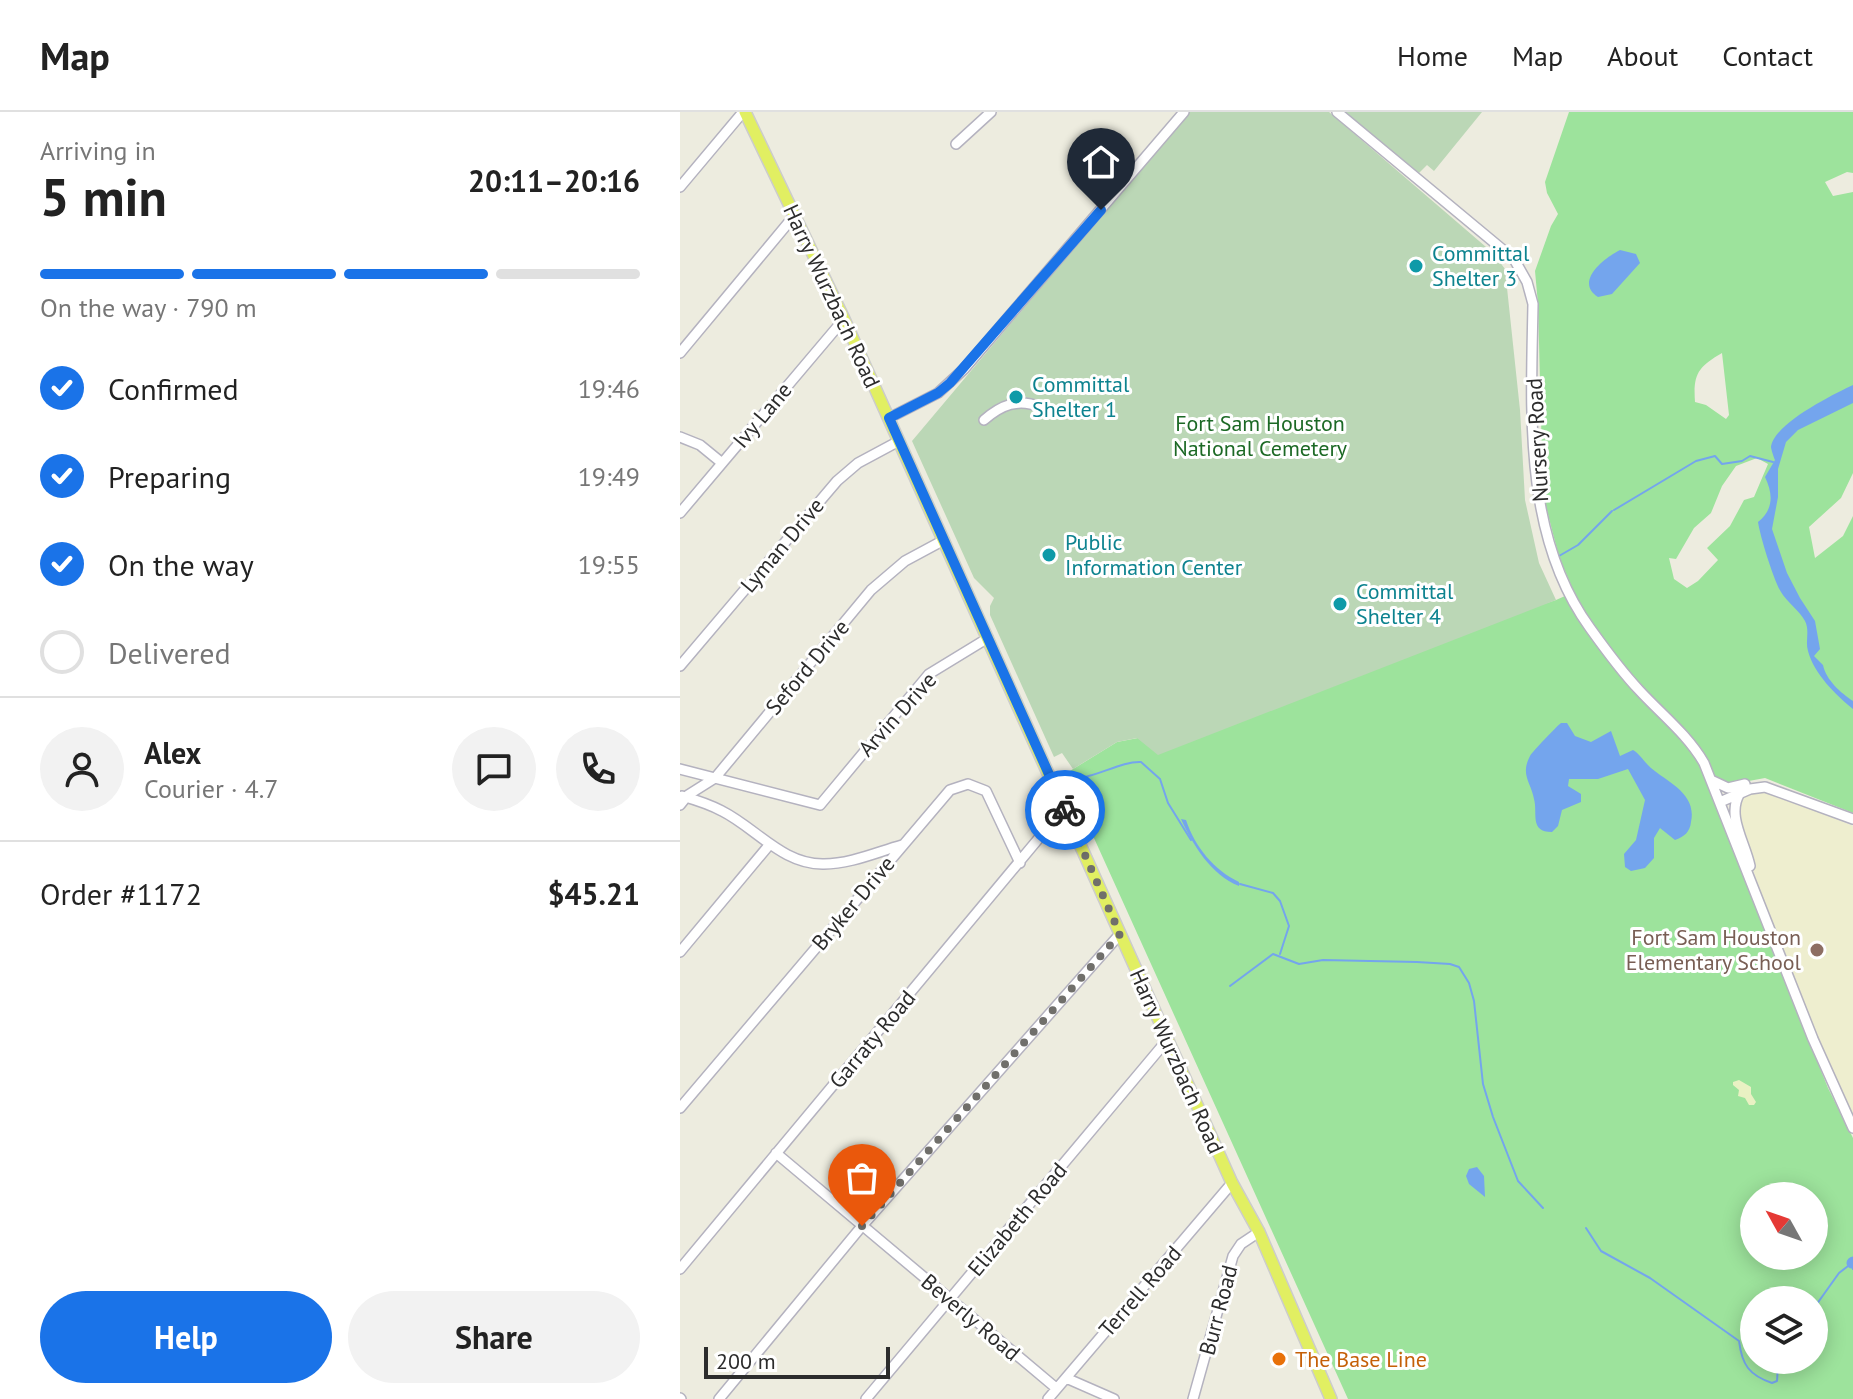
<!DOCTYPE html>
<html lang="en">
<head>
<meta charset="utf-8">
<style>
	body { margin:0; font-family:"PT Sans",sans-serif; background:#f2f2f2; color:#222; height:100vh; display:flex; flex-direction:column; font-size:30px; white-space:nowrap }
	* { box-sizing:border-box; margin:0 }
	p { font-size:26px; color:#767676 }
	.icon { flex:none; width:44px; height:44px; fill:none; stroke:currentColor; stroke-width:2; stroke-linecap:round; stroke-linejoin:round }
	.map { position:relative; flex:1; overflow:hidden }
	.drawer { display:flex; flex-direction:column; background:#fff; width:680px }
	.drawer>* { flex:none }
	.needle { width:52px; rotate:310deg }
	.tools { position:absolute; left:1060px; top:1070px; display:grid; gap:16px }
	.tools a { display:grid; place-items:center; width:88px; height:88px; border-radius:50%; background:#fff; box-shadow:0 4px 20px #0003; font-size:40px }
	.scale { position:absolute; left:24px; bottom:20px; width:186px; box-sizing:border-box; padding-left:8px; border:4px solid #2c2c2c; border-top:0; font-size:22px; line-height:28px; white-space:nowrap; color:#2c2c2c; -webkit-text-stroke:6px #fff; paint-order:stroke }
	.pin { position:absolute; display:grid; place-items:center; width:68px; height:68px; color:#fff; margin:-82px -34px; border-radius:50% 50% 50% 0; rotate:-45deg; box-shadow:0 0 8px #0007 }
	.pin .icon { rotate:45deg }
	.courier { position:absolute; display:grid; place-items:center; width:80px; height:80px; margin:-40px; border:6px solid #1a73e8; border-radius:50%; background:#fff; color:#222; box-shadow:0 2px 10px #0007 }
	.head em { font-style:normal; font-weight:700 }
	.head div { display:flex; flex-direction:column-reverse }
	.head { display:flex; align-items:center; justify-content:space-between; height:136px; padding:0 40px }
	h1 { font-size:52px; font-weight:700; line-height:60px }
	.bar { display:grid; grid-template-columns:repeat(4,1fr); gap:12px 8px; align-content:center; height:96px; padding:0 40px }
	.bar i { height:10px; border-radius:6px; background:#e0e0e0 }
	.bar .on { background:#1a73e8 }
	.bar p { grid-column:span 4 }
	.line { display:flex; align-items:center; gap:20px; padding:0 40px; border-top:2px solid #e0e0e0 }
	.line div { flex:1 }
	.round { display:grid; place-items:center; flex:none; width:84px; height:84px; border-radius:42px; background:#f2f2f2 }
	ol { padding:0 40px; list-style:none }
	li { display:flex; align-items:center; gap:24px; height:88px }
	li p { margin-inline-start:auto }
	li .icon { padding:8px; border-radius:50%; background:#1a73e8; color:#fff; stroke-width:4 }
	li:last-child { color:#767676 }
	li i { width:44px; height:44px; border:4px solid #e0e0e0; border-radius:50% }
	.action { display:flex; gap:16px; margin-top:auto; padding:16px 40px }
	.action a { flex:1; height:92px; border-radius:48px; background:#1a73e8; color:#fff; font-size:32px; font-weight:700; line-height:92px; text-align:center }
	.action a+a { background:#f2f2f2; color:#222 }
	header { display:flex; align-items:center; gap:48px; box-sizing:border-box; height:112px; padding:0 40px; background:#fff; border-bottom:2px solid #e0e0e0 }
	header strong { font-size:38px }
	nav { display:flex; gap:44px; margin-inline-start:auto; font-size:28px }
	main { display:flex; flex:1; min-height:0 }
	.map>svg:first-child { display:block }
</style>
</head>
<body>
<header>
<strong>Map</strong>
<nav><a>Home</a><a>Map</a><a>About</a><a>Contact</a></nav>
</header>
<main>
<section class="drawer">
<div class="head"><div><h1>5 min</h1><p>Arriving in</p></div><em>20:11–20:16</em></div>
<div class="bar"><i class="on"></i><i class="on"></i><i class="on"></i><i></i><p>On the way · 790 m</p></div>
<ol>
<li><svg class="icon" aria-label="check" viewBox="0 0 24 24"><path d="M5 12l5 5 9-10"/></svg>Confirmed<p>19:46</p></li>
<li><svg class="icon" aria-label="check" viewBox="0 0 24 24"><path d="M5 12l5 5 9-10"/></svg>Preparing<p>19:49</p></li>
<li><svg class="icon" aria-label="check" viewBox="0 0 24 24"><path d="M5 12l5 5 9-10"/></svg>On the way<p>19:55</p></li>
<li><i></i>Delivered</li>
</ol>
<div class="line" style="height:144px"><a class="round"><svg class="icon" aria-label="person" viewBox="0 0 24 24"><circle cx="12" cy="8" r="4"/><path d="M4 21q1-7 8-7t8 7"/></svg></a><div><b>Alex</b><p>Courier · 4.7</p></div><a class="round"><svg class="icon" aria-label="chat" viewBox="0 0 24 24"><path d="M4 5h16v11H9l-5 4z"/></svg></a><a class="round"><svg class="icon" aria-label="phone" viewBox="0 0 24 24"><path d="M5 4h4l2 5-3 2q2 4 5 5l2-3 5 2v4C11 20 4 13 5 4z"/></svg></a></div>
<div class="line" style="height:104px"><div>Order #1172</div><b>$45.21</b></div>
<div class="action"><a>Help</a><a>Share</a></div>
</section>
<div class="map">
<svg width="1173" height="1287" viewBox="0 0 1173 1287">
	<rect width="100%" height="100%" fill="#edecdf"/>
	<path fill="#eeeecf" d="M1087,679L1173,714V1005L1114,873L1077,770L1057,705L1060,690L1064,686L1071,681Z"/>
	<path fill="#9de39c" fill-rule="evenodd" d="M889,0H1173V61L1167,60L1145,70L1153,84L1173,80V361L1161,386L1129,415L1135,446L1163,424L1173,404V701L1085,666L1047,673L1030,681L1148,976L1173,1026V1287H668L385,662L437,630L458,626L876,488L894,480L879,445L863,383L858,192L855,159L871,114L878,102L867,81L865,70ZM1042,241L1049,303L1046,307L1026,293L1015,290C1013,262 1018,255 1042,241ZM1077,346L1088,352L1074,385L1064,388L1050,414L1027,436L1038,448L1018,469L1007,476L994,467L989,446L996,447L1014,416L1031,401L1042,374L1056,354ZM1074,1084H1134V1144H1074ZM1074,1188H1134V1248H1074Z"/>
	<path fill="#e9f1c3" d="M1059,968L1071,975V982L1076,990L1074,993H1069L1065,986L1058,984L1059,978L1053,973V970Z"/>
	<path fill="#bbd7b6" d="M509,0H649L813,141L825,157L840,298L845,388L859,451L876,488L478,643L457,626L437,630L393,657L382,641L374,645L310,503V494L314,486L294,466L232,329Z
		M665,0H802L754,59L747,53L739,61Z"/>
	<path fill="#74a5ed" d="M940,138L956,142L960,151L932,182L918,185C894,170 924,146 940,138Z
		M1173,273V291L1118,318L1106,330L1098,357V385L1092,417L1107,461L1120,486L1135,509L1140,537L1134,544L1143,553C1146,568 1161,581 1173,589V597C1156,583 1134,562 1128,539C1125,529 1130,519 1125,509C1119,498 1107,490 1101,480C1094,469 1080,424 1078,410C1094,397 1093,382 1085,365L1095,348C1094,346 1091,337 1091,335C1093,312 1154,282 1173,273Z
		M881,611H887L895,624L911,630L931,619L940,644L953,638C960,642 964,650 971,656C989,671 1017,682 1011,710C1010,720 1004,725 995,728L980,716L974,726V746L965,756L951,759L945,755L944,742L956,728L965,688L948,657L918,667H889L888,674L901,682V690L882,698L878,714L872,720C849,720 858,701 854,687C851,670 840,663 850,644C853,639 876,615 881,611Z
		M501,707L506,708C515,735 534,758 559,770V774C531,763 513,733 501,707Z
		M797,1055L804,1064L805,1085L789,1072L786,1064L789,1057Z"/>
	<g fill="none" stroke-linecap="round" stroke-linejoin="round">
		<path stroke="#74a5ed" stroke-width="2" d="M934,398L1016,349L1035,344L1042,352L1062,349L1070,344L1093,350
			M879,444L898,433L932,399
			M400,666C420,663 443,649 461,650L480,667L488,691L511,728
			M560,772L593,781L600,789L609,814L600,842
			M550,874L593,842L619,852L643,848L737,850L770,852L779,855L789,871L794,889L803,972L813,1005L838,1069L863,1096
			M906,1116L921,1139L970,1166L1059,1229C1062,1253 1069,1263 1092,1271L1097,1269L1098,1253L1101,1248
			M1134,1196L1159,1161L1172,1151L1173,1157"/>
		<path stroke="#74a5ed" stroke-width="11" d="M1172,1151L1173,1150"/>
		<g stroke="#b4b2bf" stroke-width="12">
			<path id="minor" d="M657,0L834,147L847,170L853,192C851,300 843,424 910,516C925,537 941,559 959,578C981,602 1007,622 1024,651L1133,927L1173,1016
				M276,32L311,0
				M0,75L63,0
				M0,241L114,104
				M209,306L258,281L284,257L504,0
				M304,308C321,293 338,286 360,295
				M0,325L20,333L42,351
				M0,401L164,207
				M0,554L157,369L178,351L219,329
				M0,657L140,693L249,562L308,526
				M1031,668L1048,676L1065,672
				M1060,681C1046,703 1065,730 1070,754
				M2,684C16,688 29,692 42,699C76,716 103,753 144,752C170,752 197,740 222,733
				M1040,690L1070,677L1085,675L1173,707
				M0,693L8,683L35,666L191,478L225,449L264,428
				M0,840L90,732
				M0,996L270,678L288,672L306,679L340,751
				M96,1041L376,1276
				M0,1157L384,696
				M386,1266L434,1287
				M0,1286L1,1287
				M39,1287L182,1114L440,822
				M186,1287L488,927
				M368,1287L552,1071
				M513,1287L553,1144L561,1132L579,1120"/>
		</g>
		<g stroke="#ccc" stroke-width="14">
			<path id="major" d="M65,0L164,207L552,1071L579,1120L651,1287"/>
		</g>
		<use href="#minor" stroke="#fff" stroke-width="9"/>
		<use href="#major" stroke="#e1ef62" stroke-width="11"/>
	</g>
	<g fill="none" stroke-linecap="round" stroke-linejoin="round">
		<path stroke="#706f6b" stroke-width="8" stroke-dasharray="0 14.4" d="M182,1114L440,822L385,698"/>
		<path stroke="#1a73e8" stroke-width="10" d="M385,698L209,306L258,281L270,271L421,98"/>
	</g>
	<g fill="#0f9aa8" stroke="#fff" stroke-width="3">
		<circle cx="736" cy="154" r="8"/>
		<circle cx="336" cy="285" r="8"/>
		<circle cx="369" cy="443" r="8"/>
		<circle cx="660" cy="492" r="8"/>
	</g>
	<circle fill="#8d6e63" stroke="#fff" stroke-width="3" cx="1137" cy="838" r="8"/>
	<circle fill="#e8710a" stroke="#fff" stroke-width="3" cx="599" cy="1247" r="8"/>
	<g text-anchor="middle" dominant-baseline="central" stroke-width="6" stroke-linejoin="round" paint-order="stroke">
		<g font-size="22" fill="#0d838f" stroke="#fff" text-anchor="start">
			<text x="752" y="141">Committal<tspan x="752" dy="25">Shelter 3</tspan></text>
			<text x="352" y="272">Committal<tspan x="352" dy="25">Shelter 1</tspan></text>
			<text x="385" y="430">Public<tspan x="385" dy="25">Information Center</tspan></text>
			<text x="676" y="479">Committal<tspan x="676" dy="25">Shelter 4</tspan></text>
		</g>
		<g font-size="22" fill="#2c2c2c" stroke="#fff">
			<text transform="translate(152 184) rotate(65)">Harry Wurzbach Road</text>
			<text transform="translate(82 303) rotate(-50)">Ivy Lane</text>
			<text transform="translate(857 328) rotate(-93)">Nursery Road</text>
			<text transform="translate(102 433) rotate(-50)">Lyman Drive</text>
			<text transform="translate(127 555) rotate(-50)">Seford Drive</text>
			<text transform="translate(217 602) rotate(-48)">Arvin Drive</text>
			<text transform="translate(173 791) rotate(-50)">Bryker Drive</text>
			<text transform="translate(192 927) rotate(-50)">Garraty Road</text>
			<text transform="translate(497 949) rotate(66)">Harry Wurzbach Road</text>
			<text transform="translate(337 1107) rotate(-50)">Elizabeth Road</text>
			<text transform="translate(460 1179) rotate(-49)">Terrell Road</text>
			<text transform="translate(538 1198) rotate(-75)">Burr Road</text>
			<text transform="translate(291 1205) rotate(40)">Beverly Road</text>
		</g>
		<g font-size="22" fill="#1c6925" stroke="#fff">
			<text x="580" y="311">Fort Sam Houston<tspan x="580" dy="25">National Cemetery</tspan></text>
		</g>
		<g font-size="22" fill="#785e54" stroke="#fff" text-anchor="end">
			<text x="1121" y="825">Fort Sam Houston<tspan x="1121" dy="25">Elementary School</tspan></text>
		</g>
		<g font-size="22" fill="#c56008" stroke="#fff" text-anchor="start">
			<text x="615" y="1247">The Base Line</text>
		</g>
	</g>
</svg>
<div class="tools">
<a><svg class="needle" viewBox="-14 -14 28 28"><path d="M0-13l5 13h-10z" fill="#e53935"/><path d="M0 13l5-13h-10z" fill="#767676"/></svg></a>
<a><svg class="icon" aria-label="layers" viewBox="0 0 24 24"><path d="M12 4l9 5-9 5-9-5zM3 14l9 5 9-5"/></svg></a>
</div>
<div class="scale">200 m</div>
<div class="pin" style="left:182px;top:1114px;background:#ea580c"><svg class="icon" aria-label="bag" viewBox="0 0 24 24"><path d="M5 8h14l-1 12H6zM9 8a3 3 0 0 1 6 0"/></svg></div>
<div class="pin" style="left:421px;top:98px;background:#1f2937"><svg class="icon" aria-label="home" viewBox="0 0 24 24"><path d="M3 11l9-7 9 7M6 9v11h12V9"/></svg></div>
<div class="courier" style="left:385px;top:698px"><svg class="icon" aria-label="bike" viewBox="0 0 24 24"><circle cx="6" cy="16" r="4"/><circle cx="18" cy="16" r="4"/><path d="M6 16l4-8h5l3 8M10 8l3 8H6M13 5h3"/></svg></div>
</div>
</main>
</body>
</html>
